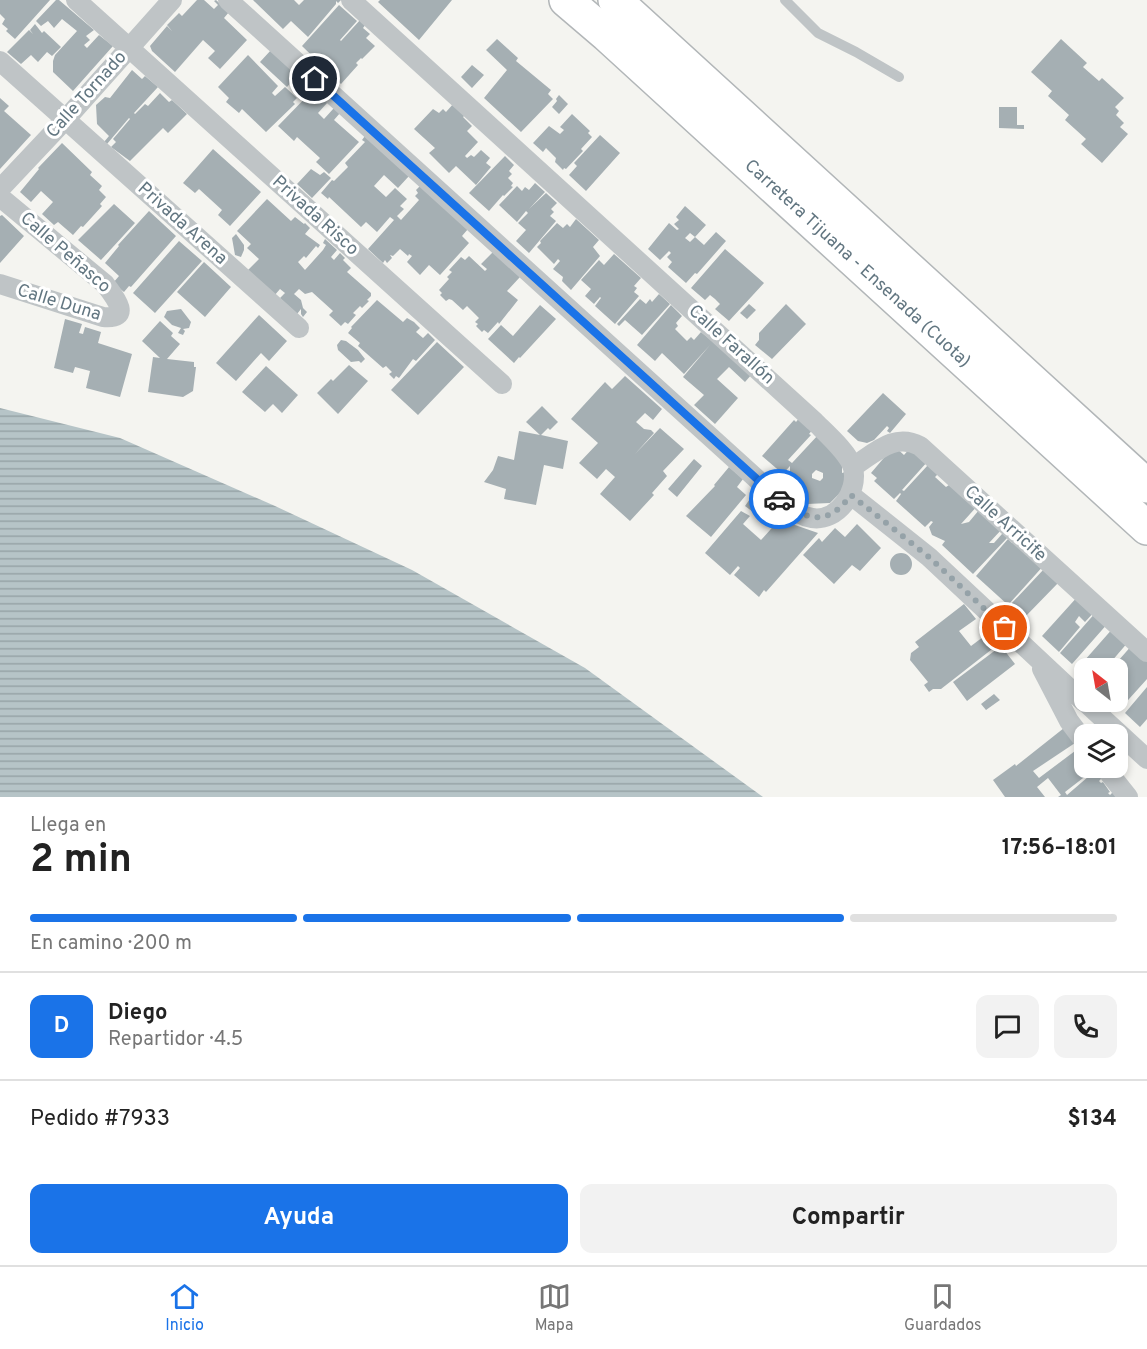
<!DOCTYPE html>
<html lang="es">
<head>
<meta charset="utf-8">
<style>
	body { margin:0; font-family:Overpass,sans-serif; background:#f2f2f2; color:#222; height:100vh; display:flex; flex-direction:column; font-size:22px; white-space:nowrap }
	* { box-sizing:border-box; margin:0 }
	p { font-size:20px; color:#767676 }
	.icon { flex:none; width:33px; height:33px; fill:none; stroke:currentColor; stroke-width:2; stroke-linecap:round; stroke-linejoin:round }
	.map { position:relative; height:797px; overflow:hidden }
	.drawer { display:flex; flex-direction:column; background:#fff; flex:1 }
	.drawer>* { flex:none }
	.needle { width:39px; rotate:329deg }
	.fabs { position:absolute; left:1074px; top:658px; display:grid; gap:12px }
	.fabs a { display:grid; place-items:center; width:54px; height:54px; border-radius:12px; background:#fff; box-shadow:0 3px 9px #0003; font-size:30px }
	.pin { position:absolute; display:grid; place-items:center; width:51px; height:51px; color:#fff; margin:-26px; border:3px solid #fff; border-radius:50%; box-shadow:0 2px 6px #0007 }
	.courier { position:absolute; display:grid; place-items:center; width:60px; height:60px; margin:-30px; border:4px solid #1a73e8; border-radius:50%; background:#fff; color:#222; box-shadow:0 2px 8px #0007 }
	.summary em { font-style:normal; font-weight:700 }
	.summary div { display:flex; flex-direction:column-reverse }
	.summary { display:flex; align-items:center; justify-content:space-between; height:102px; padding:0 30px }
	h1 { font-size:39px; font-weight:700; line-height:45px }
	.bar { display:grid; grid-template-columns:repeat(4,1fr); gap:9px 6px; align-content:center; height:72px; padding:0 30px }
	.bar i { height:8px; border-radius:4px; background:#e0e0e0 }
	.bar .selected { background:#1a73e8 }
	.bar p { grid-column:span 4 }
	.line { display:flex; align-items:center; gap:15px; padding:0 30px; border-top:2px solid #e0e0e0 }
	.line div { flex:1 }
	.round { display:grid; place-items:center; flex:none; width:63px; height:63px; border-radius:12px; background:#f2f2f2 }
	.button { display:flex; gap:12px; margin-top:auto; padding:12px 30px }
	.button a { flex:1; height:69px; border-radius:12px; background:#1a73e8; color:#fff; font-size:24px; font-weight:700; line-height:69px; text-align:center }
	.button a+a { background:#f2f2f2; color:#222 }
	.dock { display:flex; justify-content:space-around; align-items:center; height:84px; border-top:2px solid #e0e0e0; background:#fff; font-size:16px; color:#767676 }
	.dock a { display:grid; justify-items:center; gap:3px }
	.dock .selected { color:#1a73e8 }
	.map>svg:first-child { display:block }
</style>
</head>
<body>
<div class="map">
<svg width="1147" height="797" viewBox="0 0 1147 797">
	<defs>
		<pattern id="water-rules" width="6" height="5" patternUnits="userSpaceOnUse" patternTransform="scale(1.5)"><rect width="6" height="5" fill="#b6c4c7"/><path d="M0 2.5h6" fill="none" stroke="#97a4a7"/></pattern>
	</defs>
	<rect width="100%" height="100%" fill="#f4f4f0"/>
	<path fill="url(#water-rules)" d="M0,408L120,438L275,506L412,570L585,668L763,797H0Z"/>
	<path fill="#a5afb3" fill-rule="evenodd" d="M0,0H50L15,39L6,31L8,29L2,24L5,19L0,14Z
		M56,0H59L94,30L86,36L90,40L84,45L87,48L99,35L113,46L73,91L53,72V61L55,55L77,31L62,19L54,28L48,21L41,26L36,21Z
		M197,0H204L214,9L218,5L214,1L216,0L229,12L224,18L247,40L220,69L208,58L215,51L203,40L175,72L152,51L150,46L167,26L172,31L167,25L179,13L182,16Z
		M253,0H294L299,5L304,0H341L338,3L336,1V4L308,37L291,21L283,29Z
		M380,0H452L419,40L378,2Z
		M339,5L357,21L340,40L341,41L361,19L366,24L363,28L370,34L366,38L375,46L362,59L361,58L356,63L358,65L341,84L302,46Z
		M35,24L42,33L44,31L61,47L52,56L47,52L38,62L31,55L21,64L7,52L29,30L33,34L30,30Z
		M497,39L518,58L516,61L551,90L548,94L553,99L521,132L484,98L507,70L486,50Z
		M1061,39L1087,63L1083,67L1099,81L1102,78L1124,98L1115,107L1119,111L1116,115L1124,123L1120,127L1128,134L1102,163L1081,144L1086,139L1065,120L1069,115L1048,96L1052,91L1031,72Z
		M271,50L298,75L287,87L260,62Z
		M248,55L278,86L272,93L275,96L285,87L297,98L293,102L295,104L266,132L242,109L239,113L226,102L229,98L218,87Z
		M472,65L484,75L472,88L461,77Z
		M132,70L142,79L145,76L158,87L134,113L135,114L145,104L148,106L160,93L169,102L172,100L187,114L168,133L163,128L130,161L111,147L116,142L113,139L130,119L129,118L107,144L104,142L109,136L97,124L96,105L105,97L110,98Z
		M314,89L328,102L318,113L324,119L334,108L340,113L334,120L359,142L329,174L316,162L320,158L297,137L294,141L278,126Z
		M559,95L568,104L559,114L552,107L557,101L556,99Z
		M0,98L9,106L4,111L31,135L0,169Z
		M454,103L466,114L463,117L472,126L467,131L478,142L465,156L467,158L471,155L474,157L481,150L490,158L486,163L491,167L476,185L456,166L449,173L429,153L435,148L414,129L433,109L439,113L443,109L446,112Z
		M999,107H1017V125H1024V129L999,128Z
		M572,114L590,131L588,133L592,137L581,149L583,151L566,169L564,168L563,170L555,162L556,158L546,148L543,152L533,143L549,126L560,134L564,130L560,127Z
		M600,135L620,153L586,191L569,175L577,166L574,163Z
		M365,136L409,176L398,188L384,175L374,186L386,197L395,188L407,199L400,206L404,209L397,216L401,220L419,200L415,196L418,193L416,190L420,186L468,229L462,236L469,243L440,275L429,265L420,275L407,262L412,256L409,254L408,256L400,249L393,256L390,255L392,258L387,263L385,260L383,263L368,249L394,220L390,217L377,232L366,222L361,227L329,197L328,199L321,193L332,180L334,181L348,167L345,163L365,142L362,140Z
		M62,143L92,172L90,175L102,186L99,190L106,197L100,204L102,206L83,227L81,226L73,235L58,222L54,225L42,214L53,202L41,191L31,202L20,192L39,169L38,168Z
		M213,149L261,192L230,226L218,215L222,210L199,189L195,193L183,183Z
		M505,156L514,165L509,171L512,174L508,178L513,183L511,186L513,187L504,196L503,195L489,211L469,193Z
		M311,169L320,175L324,172L331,178L312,198L297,184Z
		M535,183L545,192L529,209L546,193L557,203L551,209L554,212L550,216L556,221L529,253L516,241L526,230L518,223L528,213L526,211L517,222L499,205L517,186L522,191L525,187L529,190Z
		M267,199L291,221L295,217L304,224L305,223L310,228L305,234L320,245L318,248L316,246L306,258L304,256L298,262L305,270L323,250L326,245L323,243L325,239L337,250L331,257L334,260L340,253L345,258L343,260L351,268L347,272L371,293V296L367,300L369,301L362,308L360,306L353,313L356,315L348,324L345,322L341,326L329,315L333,311L312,292L305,294L299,289L294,294L301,300L303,308L307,312L303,317L301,314V309L297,314L280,298L285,293L280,289L274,296L247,271L259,259L247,248L251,244L237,231Z
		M114,204L135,223L101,260L78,240Z
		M685,206L706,225L695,237L690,233L685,238L690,242L695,237L704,245L716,232L726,241L697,274L695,273L686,283L668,267L672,262L667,257L671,253L669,251L660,260L648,249L669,223L677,230L679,229L674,224L679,220L676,217Z
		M149,211L176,236L131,287L129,286L124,292L113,283L119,276L105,263L119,246L118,245Z
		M2,215L24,236L0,263V216Z
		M576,219L599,240L593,247L600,256L571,290L562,281L563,277L553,269L560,261L558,259L554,264L537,247L541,243L540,241L557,223L563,228L567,224L570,227Z
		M236,234L244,245V250L241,257L235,255L232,238Z
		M179,241L202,261L155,313L133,293Z
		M725,249L764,283L729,321L715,309L720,304L715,299L710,295L705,300L691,288Z
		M493,252L520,277L507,291L518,300L499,324L498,322L488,333L484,330L482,332L476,326L478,324L475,322L479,318L467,306L463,310L452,300L449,299L446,301L440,295L442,293L439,290L449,279L447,277L452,272L449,270L461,257L465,260L469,256L485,271L487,269L481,264Z
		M614,254L641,278L634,286L637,288L634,292L639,296L615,324L595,306L601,298L600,297L594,304L585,296L591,289L581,280L599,260L604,265Z
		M204,262L231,287L205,317L177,292Z
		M659,294L670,304L642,335L625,320L619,326L617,324L640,299L646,304L650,299L652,302Z
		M377,300L403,322L407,318L414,322L420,328L416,332L423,338L428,333L435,340L416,361L413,359L399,378L396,376L394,379L389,374L392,372L386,366L383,368L358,346L360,343L348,333L352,328L351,327Z
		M749,304L756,310L747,319L740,313Z
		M786,304L806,324L772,359L755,345L759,340V333Z
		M540,305L556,319L520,358L519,357L514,363L488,339L501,325L513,336Z
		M671,305L682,316L676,323L678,326L675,329L687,341L691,337L694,340L701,332L752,374L745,382L729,367L717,379L738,398L715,424L694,405L704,395L683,377L710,345L684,374L662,353L655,361L637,345Z
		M181,309L191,322L189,328L183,329L185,331L183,335L178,333L181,328L172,325L164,317L167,311Z
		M259,315L287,341L269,361L261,353L236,381L216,363Z
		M65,319L82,324L79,333L83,334L85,327L101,332L98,343L132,354L120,397L86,388L90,371L75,367L73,373L54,368Z
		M160,321L173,333L171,336L180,344L167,359L194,362V367H196L193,391L183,397L148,392L153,357L160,358L142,341Z
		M341,340L346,341L358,350L365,359L361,363L359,361L351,362L338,350L337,345Z
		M437,342L464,367L418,415L391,390Z
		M349,365L368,381L338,414L317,393L331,379L333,381Z
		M266,366L298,395L282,413L273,404L265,412L242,392Z
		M625,376L662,409L653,420L645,413L636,422L644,429L651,430L654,433L635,454L660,428L684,449L663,471L667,476L652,493L654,495L630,521L600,494L615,477L606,469L597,479L579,463L598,443L571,419L605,382L612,389Z
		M883,393L906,414L890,433L887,431L889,428L887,426L874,440L867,443L858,441L847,431Z
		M542,406L558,422L550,430L548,428L541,435L568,441L563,469L544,465L536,505L504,499L506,489L484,482L493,470L498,456L514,460L519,431L540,435L526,422Z
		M800,417L813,429L809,434L811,435L788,460L792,463L819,434L837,456L842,465V473L845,472L846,487L830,503L807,504L790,488V466L783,474L762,456L794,420L796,422ZM816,470L823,473V478L820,481L812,478V474Z
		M894,446L904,455L911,447L928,461L902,490L904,491L928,465L938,474L935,477L946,487L949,485L979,504L961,524L969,522L979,510L1002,529L989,543H994L1002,534V525L1009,536L973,574L942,545L945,541L932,535L929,527L933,522L931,521L925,527L896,501L901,494L900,493L894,499L874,481L877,478L871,473Z
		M694,459L702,466L677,497L668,489Z
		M729,467L743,479L737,487L746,495L711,537L686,516L715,486L714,485Z
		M752,496L760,503L753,512L745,506Z
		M741,511L750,516L743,524L761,540L779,520L781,522L785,517L795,525L818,533L766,592L764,590L759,597L734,575L740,568L738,566L730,575L705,553Z
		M857,524L881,548L860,571L852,565L834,584L803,555L819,538L822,542L835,528L845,537Z
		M1017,538L1045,564L1008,605L976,576L1008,539L1012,543Z
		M890 564a11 11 0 1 1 22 0a11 11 0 1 1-22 0Z
		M1044,569L1059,582L1024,618L1020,616L1010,605Z
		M1079,595L1096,610L1085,622L1079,616L1075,622L1080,627L1059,652L1042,636Z
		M964,604L976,619L959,631L971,646L987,634L996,646L941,689H933L929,692L924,685L928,682L910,660L911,653L919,647L915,642Z
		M1097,611L1109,622L1072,664L1060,653Z
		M1114,627L1129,641L1105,669H1084V676L1077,669Z
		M1133,644L1147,657V679L1120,709L1113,702H1118V669H1111Z
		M1001,646L1015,664L967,701L953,682Z
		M1147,687V719L1140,727L1125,713Z
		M994,694L1000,700L986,710L981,704Z
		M1064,728L1075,743L1033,771L1039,778L1079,748L1084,755V768H1096L1065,792L1067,795L1096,770L1102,778L1099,781L1101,783L1103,782L1110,792L1108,793L1110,795L1113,792L1116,797H1058L1061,795L1048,778L1037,787L1045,797H1005L993,780L1015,764L1016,766Z"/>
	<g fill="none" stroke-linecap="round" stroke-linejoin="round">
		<g stroke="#b2b6b8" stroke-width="36">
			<g id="motorway">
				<path id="s1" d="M566,0L607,35L1147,528"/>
				<path d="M615,0L1147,486"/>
			</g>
		</g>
		<path stroke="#bfc4c6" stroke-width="10" d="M785,0L818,33L856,52L899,77"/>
		<path stroke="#bfc4c6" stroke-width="20" d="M76,0L502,384
			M228,0L780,500C790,507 799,516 812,518C837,522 859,492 853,468C849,453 826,433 815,422L351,0
			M0,61L299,328
			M0,189L65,120L172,0
			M0,197L105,284C114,296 134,320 103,317L0,284
			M853,467C875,453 894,432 920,446L1147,652
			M851,495L929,557L1084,702
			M1042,669L1069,721L1084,741
			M1085,702L1147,759
			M1105,768L1128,797"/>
		<use href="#motorway" stroke="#fff" stroke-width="33"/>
	</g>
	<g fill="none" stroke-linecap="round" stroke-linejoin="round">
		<path stroke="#95a2a8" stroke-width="6" stroke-dasharray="0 10.8" d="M779,499C808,521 827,527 851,495L929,557L1005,628"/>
		<path stroke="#1a73e8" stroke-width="8" d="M315,79L779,499"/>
	</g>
	<g text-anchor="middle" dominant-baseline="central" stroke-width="6" stroke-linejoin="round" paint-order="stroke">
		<g font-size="18" fill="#627681" stroke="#fff">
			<text transform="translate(87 95) rotate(-48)">Calle Tornado</text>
			<text transform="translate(315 216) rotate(42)">Privada Risco</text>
			<text transform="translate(182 224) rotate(42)">Privada Arena</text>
			<text transform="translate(65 253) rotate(41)">Calle Peñasco</text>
			<text stroke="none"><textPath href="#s1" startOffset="393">Carretera Tijuana - Ensenada (Cuota)</textPath></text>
			<text transform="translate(59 303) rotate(17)">Calle Duna</text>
			<text transform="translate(731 345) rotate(42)">Calle Farallón</text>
			<text transform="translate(1005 524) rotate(42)">Calle Arricife</text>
		</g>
	</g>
</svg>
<div class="fabs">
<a><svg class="needle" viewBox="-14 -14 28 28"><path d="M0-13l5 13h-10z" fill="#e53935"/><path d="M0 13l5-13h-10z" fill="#767676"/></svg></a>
<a><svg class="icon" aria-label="layers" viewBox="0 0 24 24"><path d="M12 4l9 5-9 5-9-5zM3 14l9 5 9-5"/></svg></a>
</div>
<div class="pin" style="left:1005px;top:628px;background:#ea580c"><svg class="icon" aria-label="bag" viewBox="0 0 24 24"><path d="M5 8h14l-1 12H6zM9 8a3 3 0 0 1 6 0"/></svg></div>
<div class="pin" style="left:315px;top:79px;background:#1f2937"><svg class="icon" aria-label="home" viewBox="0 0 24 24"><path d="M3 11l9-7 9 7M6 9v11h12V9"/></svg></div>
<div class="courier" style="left:779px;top:499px"><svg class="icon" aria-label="car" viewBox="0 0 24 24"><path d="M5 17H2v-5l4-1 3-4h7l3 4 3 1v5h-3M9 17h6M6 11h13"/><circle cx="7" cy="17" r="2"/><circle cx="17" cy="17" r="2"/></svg></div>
</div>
<section class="drawer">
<div class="summary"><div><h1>2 min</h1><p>Llega en</p></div><em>17:56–18:01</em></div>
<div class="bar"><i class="selected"></i><i class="selected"></i><i class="selected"></i><i></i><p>En camino · 200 m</p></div>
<div class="line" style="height:108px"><b class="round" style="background:#1a73e8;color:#fff">D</b><div><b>Diego</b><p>Repartidor · 4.5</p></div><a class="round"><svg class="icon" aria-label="chat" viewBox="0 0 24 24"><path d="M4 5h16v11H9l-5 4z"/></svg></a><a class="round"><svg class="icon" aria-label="phone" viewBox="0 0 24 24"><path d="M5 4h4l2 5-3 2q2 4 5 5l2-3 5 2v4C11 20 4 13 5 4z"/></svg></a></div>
<div class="line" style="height:78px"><div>Pedido #7933</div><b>$134</b></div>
<div class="button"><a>Ayuda</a><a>Compartir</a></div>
</section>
<nav class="dock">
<a class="selected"><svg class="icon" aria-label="home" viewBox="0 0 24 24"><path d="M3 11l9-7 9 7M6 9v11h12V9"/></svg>Inicio</a>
<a><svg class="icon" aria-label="map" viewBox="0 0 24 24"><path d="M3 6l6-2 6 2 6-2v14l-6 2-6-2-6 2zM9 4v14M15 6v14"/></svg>Mapa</a>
<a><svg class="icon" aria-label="saved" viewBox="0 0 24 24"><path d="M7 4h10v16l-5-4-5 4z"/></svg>Guardados</a>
</nav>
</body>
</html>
